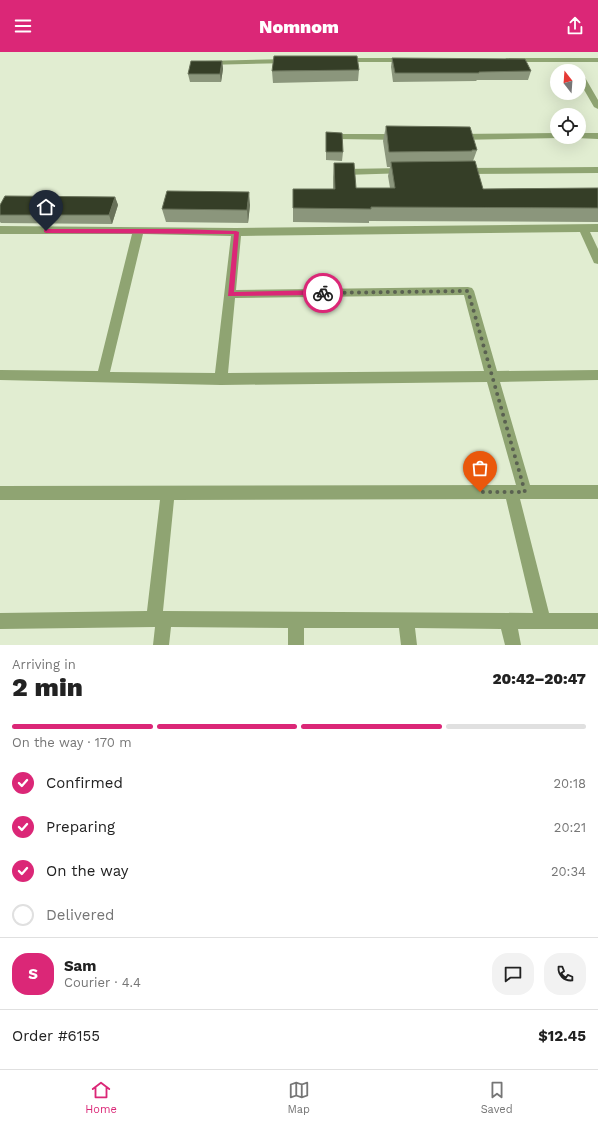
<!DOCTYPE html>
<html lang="en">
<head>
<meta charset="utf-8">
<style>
	body { margin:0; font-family:"Work Sans",sans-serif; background:#f2f2f2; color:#222; height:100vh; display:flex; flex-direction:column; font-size:15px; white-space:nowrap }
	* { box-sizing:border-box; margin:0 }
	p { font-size:13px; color:#767676 }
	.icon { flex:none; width:22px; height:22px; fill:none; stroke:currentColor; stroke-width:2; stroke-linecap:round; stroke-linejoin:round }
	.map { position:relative; height:593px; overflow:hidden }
	.details { display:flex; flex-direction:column; background:#fff; flex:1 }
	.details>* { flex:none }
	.needle { width:26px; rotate:343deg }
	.tools { position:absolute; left:550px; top:12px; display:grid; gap:8px }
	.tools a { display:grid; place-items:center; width:36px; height:36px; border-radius:50%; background:#fff; box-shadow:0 4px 16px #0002; font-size:20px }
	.pin { position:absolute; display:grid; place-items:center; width:34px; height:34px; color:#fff; margin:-41px -17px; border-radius:50% 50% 50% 0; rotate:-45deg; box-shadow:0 0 4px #0007 }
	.pin .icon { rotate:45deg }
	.courier { position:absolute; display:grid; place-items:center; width:40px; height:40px; margin:-20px; border:3px solid #db2777; border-radius:50%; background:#fff; color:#222; box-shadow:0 1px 5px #0007 }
	.head em { font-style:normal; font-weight:800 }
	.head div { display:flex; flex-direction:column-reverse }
	.head { display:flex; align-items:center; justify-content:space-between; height:68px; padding:0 12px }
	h1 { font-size:26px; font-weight:800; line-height:30px }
	.bar { display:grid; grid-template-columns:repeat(4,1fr); gap:6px 4px; align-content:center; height:48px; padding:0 12px }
	.bar i { height:5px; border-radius:3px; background:#e0e0e0 }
	.bar .on { background:#db2777 }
	.bar p { grid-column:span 4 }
	.line { display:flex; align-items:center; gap:10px; padding:0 12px; border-top:1px solid #e0e0e0 }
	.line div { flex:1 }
	.round { display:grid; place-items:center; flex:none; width:42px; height:42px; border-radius:16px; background:#f2f2f2 }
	ol { padding:0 12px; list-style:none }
	li { display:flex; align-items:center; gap:12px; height:44px }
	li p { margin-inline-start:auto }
	li .icon { padding:4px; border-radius:50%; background:#db2777; color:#fff; stroke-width:4 }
	li:last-child { color:#767676 }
	li i { width:22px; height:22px; border:2px solid #e0e0e0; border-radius:50% }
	header { display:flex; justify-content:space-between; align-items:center; height:52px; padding:0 12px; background:#db2777; color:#fff; font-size:18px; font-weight:800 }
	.tabs { display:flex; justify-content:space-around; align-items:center; height:56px; border-top:1px solid #e0e0e0; background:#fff; font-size:11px; color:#767676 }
	.tabs a { display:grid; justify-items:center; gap:2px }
	.tabs .on { color:#db2777 }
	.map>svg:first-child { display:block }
</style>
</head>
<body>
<header><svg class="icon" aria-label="menu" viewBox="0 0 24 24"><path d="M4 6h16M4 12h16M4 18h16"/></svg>Nomnom<svg class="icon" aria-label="share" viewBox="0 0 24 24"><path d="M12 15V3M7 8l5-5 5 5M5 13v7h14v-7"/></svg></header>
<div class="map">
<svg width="598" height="593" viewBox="0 0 598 593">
	<rect width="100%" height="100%" fill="#e1edd1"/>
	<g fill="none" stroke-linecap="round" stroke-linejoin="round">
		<path fill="#8fa472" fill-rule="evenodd" d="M338,6H409L413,8L409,10H341L337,8Z
			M506,6H598V10H509L505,8Z
			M289,7H292V11L205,13L201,11L205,9Z
			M579,20L583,22L598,48V57L594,55L579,29Z
			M557,81V85L560,86L457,88L453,85L457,82Z
			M579,81H598V87L576,86L579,85Z
			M340,82H401L405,85L401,88L337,87L336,85Z
			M598,115V121L461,122L456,119L461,116Z
			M405,116L408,117L410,119L408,121L344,123L339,120L344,117Z
			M598,172V180H590L598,197V212L594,211L580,180L241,184L236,238L468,235L472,236L474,239L497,319L598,318V328L500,330L530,433H598V447H520L549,561H598V577H518L521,593H505L501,577L415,576L417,593H401L399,576H304V593H288V576L171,575L169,593H153L155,575L0,577V561L147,559L160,448H0V434L516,433L487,330L221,333L0,328V318L98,319L132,182H0V174L236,176ZM143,182L231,184L215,321L110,320ZM464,243L484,319L228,321L235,246ZM506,447L533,561L163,559L174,448Z"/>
	</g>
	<path fill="#8b967c" d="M392,6L531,19L528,28H477L476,29L393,30L391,15Z
		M222,9L223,17L221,30H190L188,22Z
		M359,18L358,29L273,31L272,19Z
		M386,74L477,98L473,109L483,137L598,136V170L369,169V171L293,170V156L333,137V125L334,111L356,136H390L388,124L390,115H387L383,89Z
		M326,80L343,100L342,109L326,108Z
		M115,145L118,153L112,172L1,171L0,170V153Z
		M250,153L248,171L166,170L162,157Z"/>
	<path fill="#69725a" d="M222,9L223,17L221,30L220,22Z
		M249,140L250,153L248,171L247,158Z
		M115,145L118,153L112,172L109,163Z"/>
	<path fill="#353e27" stroke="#69725a" d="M274,4H357L359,18L272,19Z
		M392,6L525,7L531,19L479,20V21H395Z
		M191,9H222L220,22H188Z
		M386,74L470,75L477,98H472V99L389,100Z
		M326,80L342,81L343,100H326Z
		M475,109L483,137L598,136V156L371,155V157L293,156V137H335L334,111H354L356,136H395L391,110Z
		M167,139L249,140L247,158L162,157Z
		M5,144L115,145L109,163H0V153Z"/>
	<path fill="#db2777" d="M44,177H181L236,179L239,180L234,240L323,238L326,241L323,243L228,244L234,182L46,181L44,180Z"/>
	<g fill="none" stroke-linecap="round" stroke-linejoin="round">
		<path stroke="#5a6151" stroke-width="4" stroke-dasharray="0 7.2" d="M323,241L468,239L525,440H480"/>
	</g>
</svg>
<div class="tools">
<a><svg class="needle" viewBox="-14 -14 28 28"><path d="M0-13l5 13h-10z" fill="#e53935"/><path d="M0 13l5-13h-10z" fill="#767676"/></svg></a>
<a><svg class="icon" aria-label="locate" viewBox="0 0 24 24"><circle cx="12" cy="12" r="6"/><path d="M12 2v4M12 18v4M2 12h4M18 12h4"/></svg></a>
</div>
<div class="pin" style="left:480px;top:440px;background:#ea580c"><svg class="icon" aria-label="bag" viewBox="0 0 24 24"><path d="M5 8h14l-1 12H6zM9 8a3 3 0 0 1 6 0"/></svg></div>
<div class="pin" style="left:46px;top:179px;background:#1f2937"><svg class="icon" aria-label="home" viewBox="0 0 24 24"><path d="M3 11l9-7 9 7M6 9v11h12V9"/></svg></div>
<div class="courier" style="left:323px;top:241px"><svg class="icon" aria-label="bike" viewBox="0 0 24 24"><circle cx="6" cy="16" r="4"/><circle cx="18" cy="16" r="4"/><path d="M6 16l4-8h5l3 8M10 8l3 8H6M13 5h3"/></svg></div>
</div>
<section class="details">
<div class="head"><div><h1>2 min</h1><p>Arriving in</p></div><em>20:42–20:47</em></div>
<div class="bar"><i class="on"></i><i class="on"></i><i class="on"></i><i></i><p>On the way · 170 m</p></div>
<ol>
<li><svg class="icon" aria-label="check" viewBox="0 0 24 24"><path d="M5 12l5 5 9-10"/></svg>Confirmed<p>20:18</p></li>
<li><svg class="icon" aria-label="check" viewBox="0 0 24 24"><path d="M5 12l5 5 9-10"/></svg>Preparing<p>20:21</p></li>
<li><svg class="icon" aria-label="check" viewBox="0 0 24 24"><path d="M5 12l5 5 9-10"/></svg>On the way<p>20:34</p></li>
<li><i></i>Delivered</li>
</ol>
<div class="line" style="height:72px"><b class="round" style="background:#db2777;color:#fff">S</b><div><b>Sam</b><p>Courier · 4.4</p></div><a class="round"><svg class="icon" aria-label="chat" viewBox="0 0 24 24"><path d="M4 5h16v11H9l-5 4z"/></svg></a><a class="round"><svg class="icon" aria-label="phone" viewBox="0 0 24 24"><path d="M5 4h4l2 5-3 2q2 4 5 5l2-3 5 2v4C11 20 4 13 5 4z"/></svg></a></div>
<div class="line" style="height:52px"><div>Order #6155</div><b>$12.45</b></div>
</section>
<nav class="tabs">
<a class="on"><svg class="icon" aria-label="home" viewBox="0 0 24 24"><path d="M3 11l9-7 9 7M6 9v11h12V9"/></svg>Home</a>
<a><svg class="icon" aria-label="map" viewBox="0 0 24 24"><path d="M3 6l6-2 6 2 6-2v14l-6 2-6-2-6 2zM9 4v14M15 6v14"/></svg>Map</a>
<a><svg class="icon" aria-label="saved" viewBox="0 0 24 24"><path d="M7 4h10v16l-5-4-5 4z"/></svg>Saved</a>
</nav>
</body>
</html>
